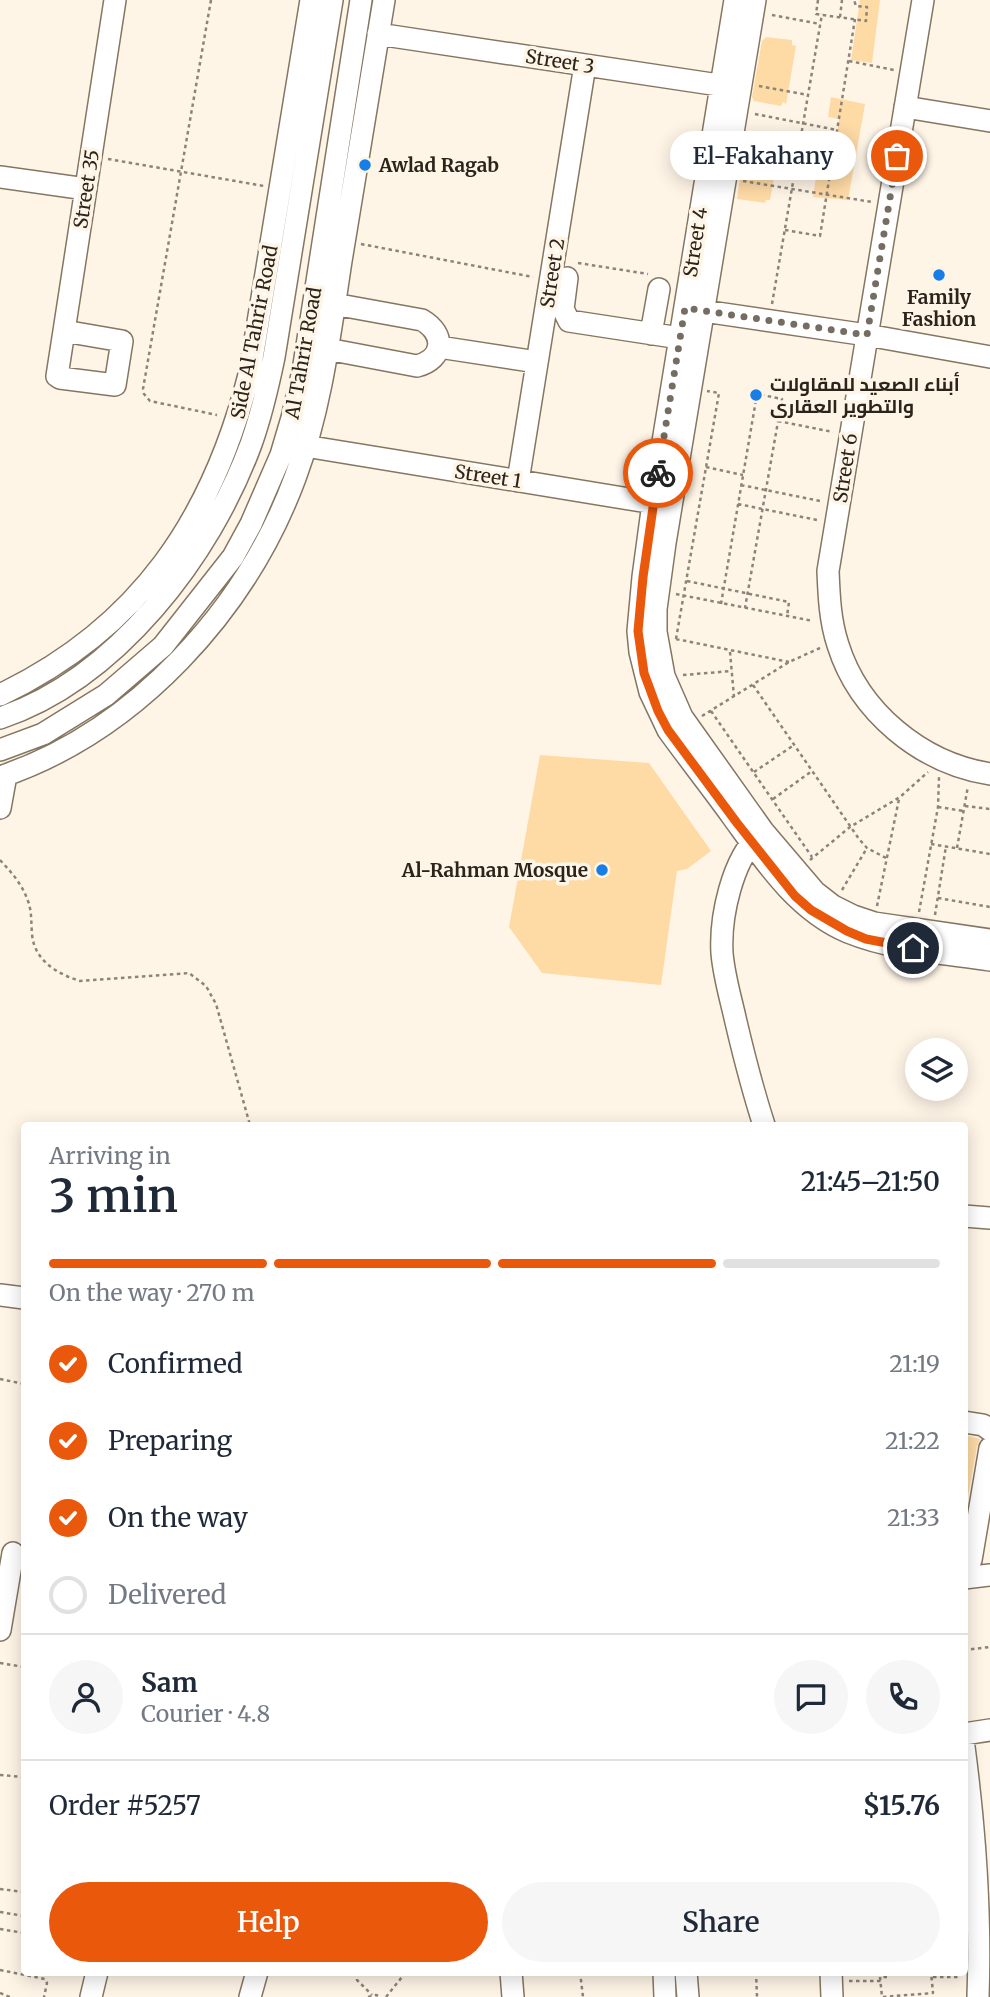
<!DOCTYPE html>
<html lang="en">
<head>
<meta charset="utf-8">
<style>
	body { margin:0; font-family:Merriweather,Cairo,serif; background:#f6f6f7; color:#1f2937; height:100vh; display:flex; flex-direction:column; font-size:26px; white-space:nowrap }
	* { box-sizing:border-box; margin:0 }
	p { font-size:23px; color:#747a83 }
	.icon { flex:none; width:38px; height:38px; fill:none; stroke:currentColor; stroke-width:2; stroke-linecap:round; stroke-linejoin:round }
	.map { position:relative; flex:1; overflow:hidden }
	.side { position:absolute; left:21px; top:1122px; width:947px; height:854px; display:flex; flex-direction:column; background:#fff; border-radius:7px; box-shadow:0 4px 18px #0003 }
	.side>* { flex:none }
	.fabs { position:absolute; left:905px; top:1038px; display:grid; gap:14px }
	.fabs a { display:grid; place-items:center; width:63px; height:63px; border-radius:50%; background:#fff; box-shadow:0 4px 18px #0003; font-size:35px }
	.pin { position:absolute; display:grid; place-items:center; width:60px; height:60px; color:#fff; margin:-30px; border:4px solid #fff; border-radius:50%; box-shadow:0 2px 7px #0007 }
	.courier { position:absolute; display:grid; place-items:center; width:70px; height:70px; margin:-35px; border:5px solid #ea580c; border-radius:50%; background:#fff; color:#222; box-shadow:0 2px 9px #0007 }
	.bubble { position:absolute; height:49px; border-radius:24px; background:#fff; box-shadow:0 4px 18px #0003; font-size:23px; font-weight:600; line-height:49px; text-align:center }
	.headline em { font-style:normal; font-weight:600 }
	.headline div { display:flex; flex-direction:column-reverse }
	.headline { display:flex; align-items:center; justify-content:space-between; height:119px; padding:0 28px }
	h1 { font-size:46px; font-weight:600; line-height:52px }
	.bar { display:grid; grid-template-columns:repeat(4,1fr); gap:10px 7px; align-content:center; height:84px; padding:0 28px }
	.bar i { height:9px; border-radius:5px; background:#e0e1e3 }
	.bar .active { background:#ea580c }
	.bar p { grid-column:span 4 }
	.line { display:flex; align-items:center; gap:18px; padding:0 28px; border-top:2px solid #e0e1e3 }
	.line div { flex:1 }
	.round { display:grid; place-items:center; flex:none; width:74px; height:74px; border-radius:37px; background:#f6f6f7 }
	ol { padding:0 28px; list-style:none }
	li { display:flex; align-items:center; gap:21px; height:77px }
	li p { margin-inline-start:auto }
	li .icon { padding:7px; border-radius:50%; background:#ea580c; color:#fff; stroke-width:4 }
	li:last-child { color:#747a83 }
	li i { width:38px; height:38px; border:4px solid #e0e1e3; border-radius:50% }
	.primary-button { display:flex; gap:14px; margin-top:auto; padding:14px 28px }
	.primary-button a { flex:1; height:80px; border-radius:42px; background:#ea580c; color:#fff; font-size:28px; font-weight:600; line-height:80px; text-align:center }
	.primary-button a+a { background:#f6f6f7; color:#1f2937 }
	.map>svg:first-child { display:block }
</style>
</head>
<body>
<div class="map">
<svg width="990" height="1997" viewBox="0 0 990 1997">
	<rect width="100%" height="100%" fill="#fff5e7"/>
	<path fill="#fedaa5" d="M860,0H880L872,63L851,60Z
		M766,37L792,40V45L796,46L786,104L783,102L781,106L754,101L752,97L762,41Z
		M831,97L865,104L848,200L813,197L816,177L832,179L839,119L828,117Z
		M751,134L776,139V143L780,144L770,200H766L765,203L737,199L745,139L749,140Z
		M540,755L649,763L711,851L687,869L677,871L661,985L542,973L509,927Z
		M964,1435L980,1439L977,1446L965,1514Z"/>
	<g fill="none" stroke-linecap="round" stroke-linejoin="round">
		<g stroke="#857662" stroke-width="24">
			<path id="minor" d="M735,0L653,503L643,577L638,631L640,652L650,692L668,730C689,759 711,787 732,816C764,860 796,910 848,932C892,950 944,953 990,960
				M755,0L665,543L656,609V632L664,676L682,717L763,831L815,892L833,906L853,916L874,923L990,940
				M923,0L828,571C829,596 830,621 838,645C859,712 921,763 990,774
				M378,34L732,87
				M905,107L990,121
				M0,177L86,189
				M567,278L563,309L569,321L680,338
				M690,309L867,335L990,357
				M64,331L122,341L115,385L60,378L57,376L64,331L115,0
				M651,334L659,289
				M439,347L537,362
				M327,349L417,366C444,359 446,334 422,320L334,304
				M305,446L666,505
				M518,481L585,65
				M0,695C140,628 213,519 250,371L311,0
				M0,718C116,679 210,556 251,444C261,416 268,386 274,357L332,0
				M0,750L43,734L106,695L163,646L233,557L251,524L281,455L292,418L303,371L361,0
				M0,777C136,731 246,610 295,478C321,409 330,333 341,261C355,174 370,87 384,0
				M0,808L6,775
				M760,834C732,859 720,917 722,953C724,977 731,999 736,1022C744,1056 753,1091 764,1125
				M964,1216L990,1218
				M0,1295L24,1298
				M964,1422L983,1425L990,1430
				M971,1560L990,1448
				M964,1578L990,1575
				M0,1630L13,1553
				M964,1734L990,1730
				M964,1747C975,1830 981,1913 978,1997
				M511,1972L513,1997
				M664,1972L665,1997
				M686,1972L688,1997
				M831,1972L832,1997
				M91,1997L97,1972
				M250,1997L257,1972"/>
		</g>
		<path stroke="#8c8479" stroke-width="2.5" stroke-dasharray="3.5 3.5" stroke-linecap="butt" d="M211,0L143,389L144,394L150,401L217,415
			M818,0L816,14L866,21L867,7L856,6L854,0
			M772,15L820,24
			M840,17L842,0
			M849,61L894,70
			M759,86L808,95
			M755,114L837,130
			M798,154L832,160
			M108,159L264,186
			M743,181L872,202
			M785,230L820,236L855,19
			M361,244L533,277
			M578,263L648,274
			M772,304L822,14
			M778,421L833,432
			M706,467L743,475
			M741,485L820,501
			M738,504L817,520
			M687,581L789,602L787,616
			M676,594L813,621
			M721,604L757,394L782,399L745,608
			M676,639L719,393L707,391
			M676,639L789,662
			M730,652L734,697
			M683,675L732,671
			M753,685L859,839L867,848L886,858
			M711,711L812,857
			M702,716L789,662L820,648
			M754,772L794,745
			M773,799L812,771
			M965,806L990,809
			M938,807L964,811
			M931,844L990,854
			M957,848L968,786
			M0,860C12,873 22,884 28,901C32,912 31,922 32,934C34,960 57,974 80,981L189,973L206,986L216,1004L250,1125
			M810,860L850,827L900,797L928,772
			M842,890L867,848
			M938,898L990,907
			M877,906L899,799
			M919,912L938,807L939,777
			M935,915L946,846
			M0,1379L24,1384
			M964,1650L990,1647
			M0,1663L24,1667
			M0,1775L24,1777
			M0,1889L24,1892
			M0,1912L24,1916
			M0,1929L24,1933
			M0,1970L45,1979L47,1983L44,1997
			M357,1972V1980L372,1995
			M580,1972L583,1997
			M756,1972L757,1997
			M889,1972V1977H880L882,1997L933,1993L931,1972
			M933,1977H961
			M849,1981H881
			M0,1993L10,1997
			M368,1997L376,1995L381,1997
			M386,1997L406,1972"/>
		<use href="#minor" stroke="#fff" stroke-width="21"/>
	</g>
	<g fill="none" stroke-linecap="round" stroke-linejoin="round">
		<path stroke="#756d62" stroke-width="7" stroke-dasharray="0 12.6" d="M658,473L685,308L867,335L897,156"/>
		<path stroke="#ea580c" stroke-width="9" d="M658,473L643,577L638,631L644,673L658,711L668,730L737,823L795,896L811,910L847,931L866,939L913,948"/>
	</g>
	<g fill="#167ee6" stroke="#fff5e7" stroke-width="2.5">
		<circle cx="365" cy="165" r="7"/>
		<circle cx="939" cy="275" r="7"/>
		<circle cx="756" cy="395" r="7"/>
		<circle cx="602" cy="870" r="7"/>
	</g>
	<g text-anchor="middle" dominant-baseline="central" stroke-width="7" stroke-linejoin="round" paint-order="stroke">
		<g font-size="19" fill="#2a241b" stroke="#fff5e7">
			<text transform="translate(560 61) rotate(9)">Street 3</text>
			<text transform="translate(86 189) rotate(-81)">Street 35</text>
			<text transform="translate(695 242) rotate(-81)">Street 4</text>
			<text transform="translate(552 273) rotate(-81)">Street 2</text>
			<text transform="translate(254 332) rotate(-79)">Side Al Tahrir Road</text>
			<text transform="translate(303 353) rotate(-80)">Al Tahrir Road</text>
			<text transform="translate(845 468) rotate(-81)">Street 6</text>
			<text transform="translate(488 476) rotate(9)">Street 1</text>
		</g>
		<g font-size="19" font-weight="bold" fill="#2a241b" stroke="#fff5e7" text-anchor="start">
			<text x="379" y="165">Awlad Ragab</text>
			<text x="939" y="297" text-anchor="middle">Family<tspan x="939" dy="22">Fashion</tspan></text>
			<text x="770" y="384">أبناء الصعيد للمقاولات<tspan x="770" dy="22">والتطوير العقارى</tspan></text>
			<text x="588" y="870" text-anchor="end">Al-Rahman Mosque</text>
		</g>
	</g>
</svg>
<div class="fabs">
<a><svg class="icon" aria-label="layers" viewBox="0 0 24 24"><path d="M12 4l9 5-9 5-9-5zM3 14l9 5 9-5"/></svg></a>
</div>
<div class="pin" style="left:897px;top:156px;background:#ea580c"><svg class="icon" aria-label="bag" viewBox="0 0 24 24"><path d="M5 8h14l-1 12H6zM9 8a3 3 0 0 1 6 0"/></svg></div>
<div class="pin" style="left:913px;top:948px;background:#1f2937"><svg class="icon" aria-label="home" viewBox="0 0 24 24"><path d="M3 11l9-7 9 7M6 9v11h12V9"/></svg></div>
<div class="courier" style="left:658px;top:473px"><svg class="icon" aria-label="bike" viewBox="0 0 24 24"><circle cx="6" cy="16" r="4"/><circle cx="18" cy="16" r="4"/><path d="M6 16l4-8h5l3 8M10 8l3 8H6M13 5h3"/></svg></div>
<div class="bubble" style="left:670px;top:131px;width:186px">El-Fakahany</div>
<section class="side">
<div class="headline"><div><h1>3 min</h1><p>Arriving in</p></div><em>21:45–21:50</em></div>
<div class="bar"><i class="active"></i><i class="active"></i><i class="active"></i><i></i><p>On the way · 270 m</p></div>
<ol>
<li><svg class="icon" aria-label="check" viewBox="0 0 24 24"><path d="M5 12l5 5 9-10"/></svg>Confirmed<p>21:19</p></li>
<li><svg class="icon" aria-label="check" viewBox="0 0 24 24"><path d="M5 12l5 5 9-10"/></svg>Preparing<p>21:22</p></li>
<li><svg class="icon" aria-label="check" viewBox="0 0 24 24"><path d="M5 12l5 5 9-10"/></svg>On the way<p>21:33</p></li>
<li><i></i>Delivered</li>
</ol>
<div class="line" style="height:126px"><a class="round"><svg class="icon" aria-label="person" viewBox="0 0 24 24"><circle cx="12" cy="8" r="4"/><path d="M4 21q1-7 8-7t8 7"/></svg></a><div><b>Sam</b><p>Courier · 4.8</p></div><a class="round"><svg class="icon" aria-label="chat" viewBox="0 0 24 24"><path d="M4 5h16v11H9l-5 4z"/></svg></a><a class="round"><svg class="icon" aria-label="phone" viewBox="0 0 24 24"><path d="M5 4h4l2 5-3 2q2 4 5 5l2-3 5 2v4C11 20 4 13 5 4z"/></svg></a></div>
<div class="line" style="height:91px"><div>Order #5257</div><b>$15.76</b></div>
<div class="primary-button"><a>Help</a><a>Share</a></div>
</section>
</div>
</body>
</html>
